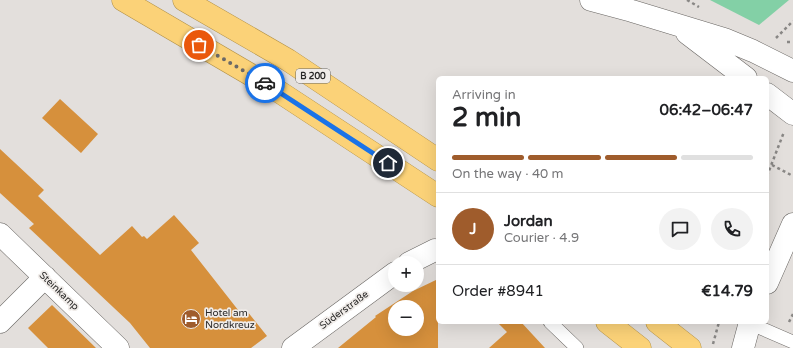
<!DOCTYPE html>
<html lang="en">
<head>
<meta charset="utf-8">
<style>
	body { margin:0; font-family:"Varela Round",sans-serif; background:#f2f2f2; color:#202124; height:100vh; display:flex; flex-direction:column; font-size:15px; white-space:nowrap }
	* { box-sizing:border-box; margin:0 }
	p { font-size:13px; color:#757577 }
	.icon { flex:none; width:22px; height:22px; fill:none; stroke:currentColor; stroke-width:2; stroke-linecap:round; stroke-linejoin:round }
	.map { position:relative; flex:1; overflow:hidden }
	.sheet { position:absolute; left:436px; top:76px; width:333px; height:248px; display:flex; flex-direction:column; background:#fff; border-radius:6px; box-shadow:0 4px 16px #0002 }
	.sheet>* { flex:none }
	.fabs { position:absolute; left:388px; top:256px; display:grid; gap:8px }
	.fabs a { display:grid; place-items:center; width:36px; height:36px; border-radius:50%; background:#fff; box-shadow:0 4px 16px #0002; font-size:20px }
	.pin { position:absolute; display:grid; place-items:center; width:34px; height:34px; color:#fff; margin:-17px; border:2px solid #fff; border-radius:50%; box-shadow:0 1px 4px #0007 }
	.courier { position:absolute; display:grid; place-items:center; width:40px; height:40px; margin:-20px; border:3px solid #1a73e8; border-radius:50%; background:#fff; color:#222; box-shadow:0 1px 5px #0007 }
	.head em { font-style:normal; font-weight:700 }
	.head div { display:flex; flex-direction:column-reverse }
	.head { display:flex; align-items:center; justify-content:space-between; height:68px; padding:0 16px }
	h1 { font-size:26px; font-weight:700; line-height:30px }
	.bar { display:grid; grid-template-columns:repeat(4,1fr); gap:6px 4px; align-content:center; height:48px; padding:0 16px }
	.bar i { height:5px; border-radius:3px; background:#e0e0e0 }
	.bar .on { background:#9f5c2c }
	.bar p { grid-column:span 4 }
	.line { display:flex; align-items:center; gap:10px; padding:0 16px; border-top:1px solid #e0e0e0 }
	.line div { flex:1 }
	.round { display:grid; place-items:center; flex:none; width:42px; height:42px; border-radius:21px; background:#f2f2f2 }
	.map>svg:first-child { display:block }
</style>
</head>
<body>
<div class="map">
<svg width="793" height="348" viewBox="0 0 793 348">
	<rect width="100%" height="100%" fill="#e3dfdc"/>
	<path fill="#83d0a6" d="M710,0H789L759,25Z"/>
	<path fill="#d6903c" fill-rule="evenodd" d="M60,99L98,134L81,153L42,118Z
		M0,149L44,190L38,196L100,255L132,226L142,237L144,236L147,239L174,215L199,243L191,250L242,315L247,311L267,336L251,348H150L130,323L29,228L34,224L0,193Z
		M438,279V348H338L376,317L375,316L413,291ZM395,307H417V329H395Z
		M52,305L96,348H48L28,328Z
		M497,322H521L545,348H489L507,332Z"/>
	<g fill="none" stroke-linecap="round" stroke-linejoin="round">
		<g stroke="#696663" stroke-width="14">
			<path id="service" d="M550,322L577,348
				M749,323L793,342"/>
		</g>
		<g stroke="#696663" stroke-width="23">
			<path id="minor" d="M0,234L118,348
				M409,263L435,250
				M0,322L45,277
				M293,348L395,273"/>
		</g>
		<g stroke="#696663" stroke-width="23">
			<path id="secondary" d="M591,0L632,11L724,39L753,51L793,71
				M687,33L746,78
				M767,94L793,114
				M767,283L793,224
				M743,348L750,322"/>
		</g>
		<g stroke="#b19047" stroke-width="23">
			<path id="trunk" d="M123,0L275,89L438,196
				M184,0L288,60L438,160
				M607,322L640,348
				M657,322L690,348"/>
		</g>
		<path stroke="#898785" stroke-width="2.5" stroke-dasharray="3 3" stroke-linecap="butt" d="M687,0L699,7
			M776,38L793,21
			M787,42H793
			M772,165L793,176
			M767,176L784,132
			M789,322L793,314
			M713,344L719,322"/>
		<use href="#service" stroke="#fff" stroke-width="13"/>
		<use href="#minor" stroke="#fff" stroke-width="22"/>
		<use href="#secondary" stroke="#fff" stroke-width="22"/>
		<use href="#trunk" stroke="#fbd278" stroke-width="22"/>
	</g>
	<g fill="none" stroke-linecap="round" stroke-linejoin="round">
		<path stroke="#6b6967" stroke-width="4" stroke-dasharray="0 7.2" d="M199,45L265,83"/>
		<path stroke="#1a73e8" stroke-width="5" d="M265,83L388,163"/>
	</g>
	<defs>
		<g id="hotel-disc" transform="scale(1)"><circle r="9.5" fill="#9f5c2c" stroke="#f0ece9"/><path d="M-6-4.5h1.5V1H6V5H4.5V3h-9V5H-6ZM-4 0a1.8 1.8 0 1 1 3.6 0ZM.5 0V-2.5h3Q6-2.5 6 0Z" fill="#fff"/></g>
	</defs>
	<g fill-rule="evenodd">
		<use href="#hotel-disc" x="191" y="319"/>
	</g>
	<g text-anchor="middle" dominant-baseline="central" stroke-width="3.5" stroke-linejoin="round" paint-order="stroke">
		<rect fill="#f0ece9" stroke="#656462" stroke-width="1" x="296" y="69" width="34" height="14" rx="3"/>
		<g font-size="9" font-weight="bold" fill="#2a2928">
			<text x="313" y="76">B 200</text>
		</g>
		<g font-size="10" fill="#2a2928" stroke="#f0ece9">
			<text transform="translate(59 291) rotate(44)">Steinkamp</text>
			<text transform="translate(344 310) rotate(-36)">Süderstraße</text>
		</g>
		<g font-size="10" fill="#2a2928" stroke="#f0ece9" text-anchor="start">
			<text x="205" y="313">Hotel am<tspan x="205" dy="12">Nordkreuz</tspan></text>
		</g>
	</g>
</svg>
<div class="fabs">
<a>+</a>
<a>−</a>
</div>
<div class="pin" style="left:199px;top:45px;background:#ea580c"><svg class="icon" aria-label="bag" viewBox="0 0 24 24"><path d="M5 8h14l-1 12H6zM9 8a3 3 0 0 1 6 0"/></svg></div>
<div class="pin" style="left:388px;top:163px;background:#1f2937"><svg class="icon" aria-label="home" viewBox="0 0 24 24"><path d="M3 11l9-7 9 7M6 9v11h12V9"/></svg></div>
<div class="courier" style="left:265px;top:83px"><svg class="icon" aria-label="car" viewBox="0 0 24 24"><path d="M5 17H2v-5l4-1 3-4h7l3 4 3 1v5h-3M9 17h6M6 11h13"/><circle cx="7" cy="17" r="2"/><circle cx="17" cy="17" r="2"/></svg></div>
<section class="sheet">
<div class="head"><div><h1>2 min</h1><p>Arriving in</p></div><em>06:42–06:47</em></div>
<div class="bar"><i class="on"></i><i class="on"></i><i class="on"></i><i></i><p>On the way · 40 m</p></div>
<div class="line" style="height:72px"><b class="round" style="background:#9f5c2c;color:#fff">J</b><div><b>Jordan</b><p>Courier · 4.9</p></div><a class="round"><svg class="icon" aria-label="chat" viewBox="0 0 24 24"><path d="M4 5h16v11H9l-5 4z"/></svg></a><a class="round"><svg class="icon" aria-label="phone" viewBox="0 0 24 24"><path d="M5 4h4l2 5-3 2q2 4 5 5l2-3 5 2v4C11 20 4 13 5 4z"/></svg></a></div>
<div class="line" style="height:52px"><div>Order #8941</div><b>€14.79</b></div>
</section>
</div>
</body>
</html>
